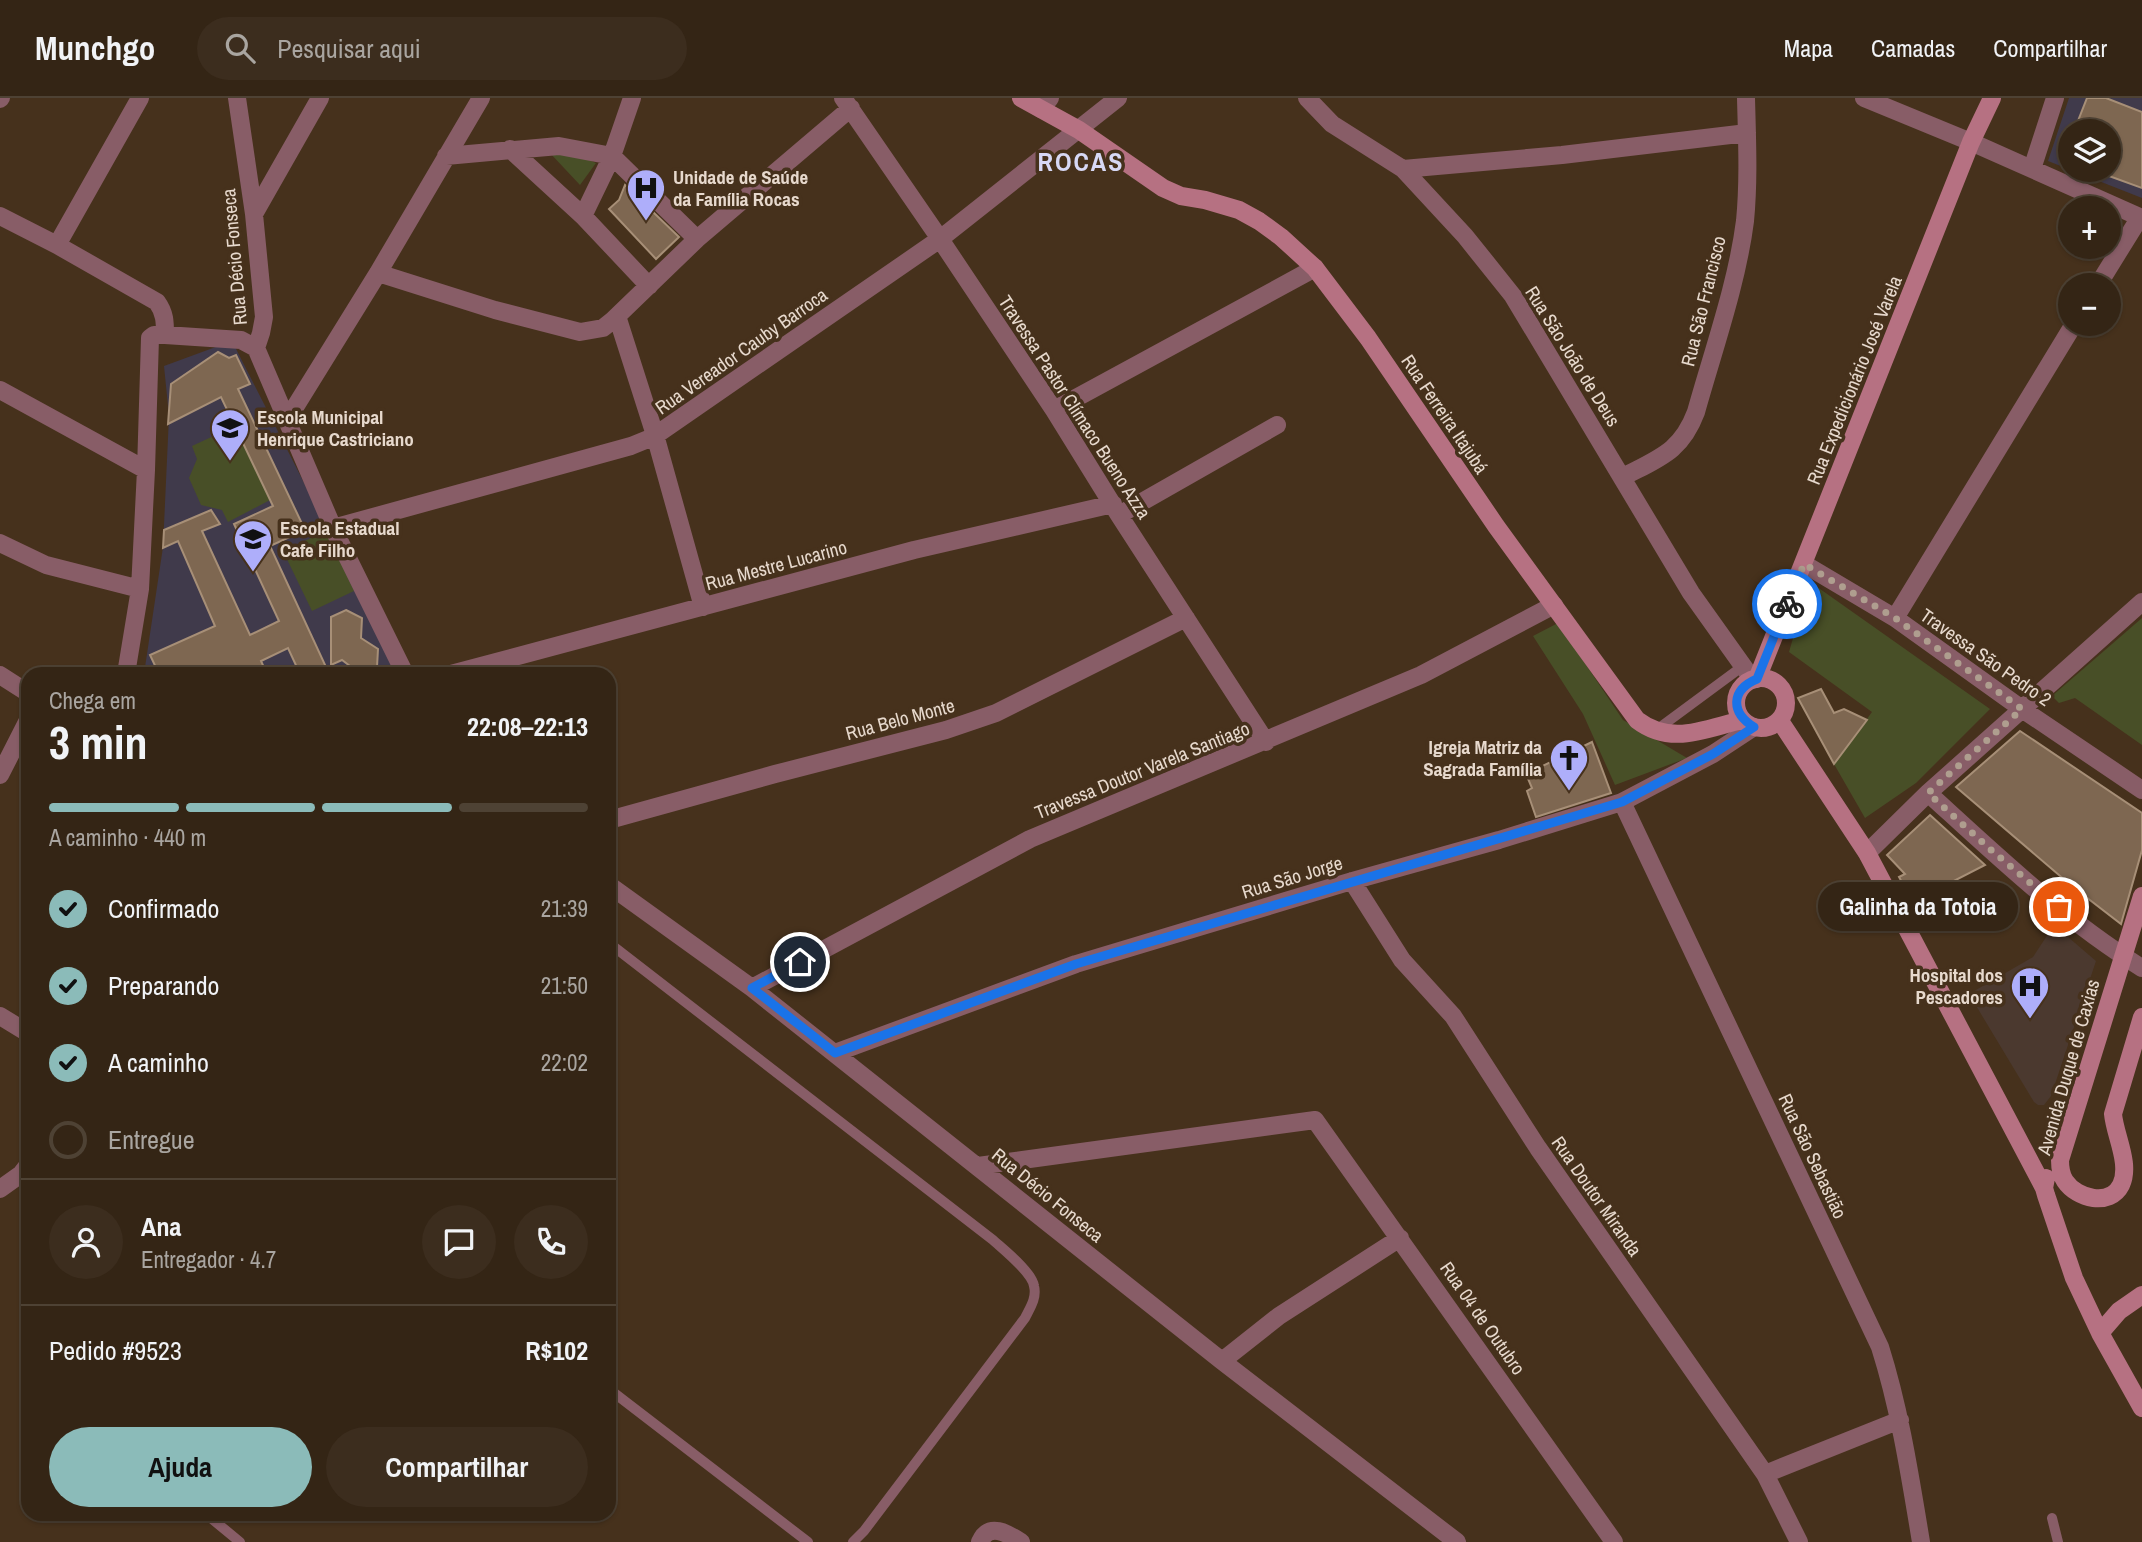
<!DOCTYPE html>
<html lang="pt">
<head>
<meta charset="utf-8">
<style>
	body { margin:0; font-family:"Archivo Narrow",sans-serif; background:#3c2d1e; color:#f1f3f6; height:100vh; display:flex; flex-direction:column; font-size:26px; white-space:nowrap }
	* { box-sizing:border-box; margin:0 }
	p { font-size:23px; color:#a9a5a0 }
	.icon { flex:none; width:38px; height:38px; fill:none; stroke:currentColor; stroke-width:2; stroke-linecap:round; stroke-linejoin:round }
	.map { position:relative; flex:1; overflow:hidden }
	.details { position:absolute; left:21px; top:569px; width:595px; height:854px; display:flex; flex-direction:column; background:#342515; border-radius:21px; box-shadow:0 2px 5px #0004,0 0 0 2px #4e4234 }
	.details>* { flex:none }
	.tools { position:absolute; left:2058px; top:21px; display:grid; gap:14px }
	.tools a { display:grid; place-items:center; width:63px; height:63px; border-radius:50%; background:#342515; box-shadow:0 2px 5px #0004,0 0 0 2px #4e4234; font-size:35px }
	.pin { position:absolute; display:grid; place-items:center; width:60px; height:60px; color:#fff; margin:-30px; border:4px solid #fff; border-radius:50%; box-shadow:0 2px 7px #0007 }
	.courier { position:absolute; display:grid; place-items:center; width:70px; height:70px; margin:-35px; border:5px solid #1a73e8; border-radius:50%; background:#fff; color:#222; box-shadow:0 2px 9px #0007 }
	.bubble { position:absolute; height:49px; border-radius:24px; background:#342515; box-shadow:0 2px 5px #0004,0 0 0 2px #4e4234; font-size:23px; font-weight:700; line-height:49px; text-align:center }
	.summary em { font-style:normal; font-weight:700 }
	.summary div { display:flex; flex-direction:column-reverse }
	.summary { display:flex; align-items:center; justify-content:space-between; height:119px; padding:0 28px }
	h1 { font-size:46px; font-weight:700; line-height:52px }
	.bar { display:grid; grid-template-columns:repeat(4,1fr); gap:10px 7px; align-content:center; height:84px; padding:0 28px }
	.bar i { height:9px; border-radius:5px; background:#4e4234 }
	.bar .selected { background:#8bbbb9 }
	.bar p { grid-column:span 4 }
	.line { display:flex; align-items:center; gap:18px; padding:0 28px; border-top:2px solid #4e4234 }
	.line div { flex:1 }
	.round { display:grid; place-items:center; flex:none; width:74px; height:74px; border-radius:37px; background:#3c2d1e }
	ol { padding:0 28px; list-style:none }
	li { display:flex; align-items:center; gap:21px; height:77px }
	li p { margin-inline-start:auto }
	li .icon { padding:7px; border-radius:50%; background:#8bbbb9; color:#111; stroke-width:4 }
	li:last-child { color:#a9a5a0 }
	li i { width:38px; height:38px; border:4px solid #4e4234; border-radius:50% }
	.button { display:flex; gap:14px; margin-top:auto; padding:14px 28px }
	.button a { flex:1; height:80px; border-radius:42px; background:#8bbbb9; color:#111; font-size:28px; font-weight:700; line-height:80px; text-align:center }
	.button a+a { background:#3c2d1e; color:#f1f3f6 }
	header { display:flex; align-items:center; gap:42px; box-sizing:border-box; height:98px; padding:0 35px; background:#342515; border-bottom:2px solid #4e4234 }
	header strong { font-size:33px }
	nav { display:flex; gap:38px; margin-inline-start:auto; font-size:24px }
	.search { width:490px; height:63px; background:#3c2d1e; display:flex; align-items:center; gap:18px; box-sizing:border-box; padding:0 24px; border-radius:38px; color:#a9a5a0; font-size:26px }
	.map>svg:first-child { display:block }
</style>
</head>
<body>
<header>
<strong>Munchgo</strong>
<div class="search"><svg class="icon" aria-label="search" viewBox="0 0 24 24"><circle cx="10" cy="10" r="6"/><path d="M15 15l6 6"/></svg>Pesquisar aqui</div>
<nav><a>Mapa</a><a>Camadas</a><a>Compartilhar</a></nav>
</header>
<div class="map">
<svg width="2142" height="1444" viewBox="0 0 2142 1444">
	<rect width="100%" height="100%" fill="#46311c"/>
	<path fill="#403a4b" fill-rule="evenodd" d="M2069,0H2142V100L2048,63ZM2070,33H2109V72H2070Z
		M232,243L326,428L395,573L394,576H144L163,449L169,318L164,268Z"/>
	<path fill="#4b392f" d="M2054,827L2096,863L2051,998L2044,1007H2038L2034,1004L1969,896L2033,859Z"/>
	<path fill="#484f27" d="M560,50L596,65L580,87L549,54Z
		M235,328L270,402L228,424L222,412L201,407L189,380L197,361L192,348Z
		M326,433L354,493L312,513L283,453Z
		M1813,486L1990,611L1916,685L1865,720L1834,666L1872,614L1789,554L1807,492Z
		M2142,520V647L2075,600L2059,605L2052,598Z
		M1558,525L1623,622L1687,660L1615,687L1583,616L1533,538Z"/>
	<path fill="#7e6751" stroke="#a78f77" stroke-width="2" d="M2087,0H2106L2142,14V90L2109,78V33H2074Z
		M625,87L679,139L656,161L609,111L619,102Z
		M218,254L229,260L236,257L250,286L238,291L305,432L270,448L326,569L312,576H300L288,550L261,563L267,576H159L150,557L215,528L178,443L163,450L164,432L211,412L220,426L202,433L250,537L279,523L234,426L273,408L221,299L168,326L171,286Z
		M346,512L362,520L361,540L378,551L377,569L359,575L342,562L331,567V519Z
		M1821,591L1834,615L1844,611L1867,622L1834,666L1798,600Z
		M2020,633L2142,715V752L2121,826L2073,789L1956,689Z
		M1592,644L1611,695L1536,719L1527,693L1532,690L1526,676Z
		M1930,717L1985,767L1913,804L1899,779L1905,776L1887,757Z"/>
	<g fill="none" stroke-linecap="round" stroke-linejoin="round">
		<path stroke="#885d67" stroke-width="10" d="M1655,633L1743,568
			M609,845L993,1142C1004,1152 1032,1174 1034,1188C1037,1200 1030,1210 1025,1220L864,1433L853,1444
			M609,1291L808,1444
			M206,1416L240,1444
			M2052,1420L2058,1444"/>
		<path stroke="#885d67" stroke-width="18" d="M237,0L254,116L264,219L261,235L256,250L333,430L405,576
			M843,0L940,141L1054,312L1119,417L1266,644
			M1307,0L1332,26L1403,71L1465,138L1513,198L1691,495L1753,582
			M1864,0L1971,44L2142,120
			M0,1L1,0
			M1041,11L1050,0
			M510,51L583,118L649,188
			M446,58L559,48L612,58L697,141
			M1403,71L1562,57L1747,35
			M2032,71L2055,0
			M254,116L320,0
			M0,118L57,147L157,204C165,215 165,224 165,237
			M583,118L612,58L632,0
			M57,147L140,0
			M378,175L495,212L580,234L603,230L613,222L697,141L851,10
			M2098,187L2140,119
			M617,218L655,337L703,509
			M0,292L146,372
			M1054,312L1315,170
			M287,322L378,175L481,0
			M1623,379C1659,360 1681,354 1696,314C1713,253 1737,186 1745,123C1749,82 1747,41 1746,0
			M1119,417L1277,327
			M333,430L631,348L653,339L940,141L1118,0
			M0,445L46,467L140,491
			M1804,466L1895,520L2022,611L2142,692
			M1895,520L2074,226
			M126,576L140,491L146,372L150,240L154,237H165L241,242L256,250
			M451,576L914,452L1113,406
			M0,577L28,595
			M0,677L28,622
			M1928,695C1996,757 2064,822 2142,870
			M1622,704L1880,1249C1900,1312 1910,1378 1921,1444
			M609,722L775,676L946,632L996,615L1186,520
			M1867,755L1928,695L2142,504
			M1352,783L1402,862L1453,918L1538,1050L1765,1376L1799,1444
			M609,787L752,890L1222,1263L1457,1444
			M752,890L1030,741L1421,577L1554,507
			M0,918L28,935
			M835,955L1076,866L1352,783L1499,742L1622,704L1713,656L1754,629
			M978,1068L1315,1022L1614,1444
			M0,1091L21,1076L28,1067
			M1222,1263L1279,1218L1400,1140
			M1765,1376L1900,1322
			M980,1444C989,1424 1007,1435 1021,1444"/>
		<path stroke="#b67182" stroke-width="18" d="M1021,0L1079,32L1163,90L1181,98L1205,102L1239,112L1259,123L1281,139L1315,170L1368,240L1496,428L1637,622C1671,648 1704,631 1742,622
			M1736 605a25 25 0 1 1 50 0a25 25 0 1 1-50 0Z
			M1757,581L1971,44L1992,0
			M1780,623L1867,755L2044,1090
			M2142,798L2060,1062C2060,1069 2061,1077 2065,1083C2077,1101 2110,1109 2121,1087C2131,1066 2115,1038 2113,1016L2142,919
			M2046,1080L2044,1090L2046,1097L2074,1180L2100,1235L2142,1310
			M2100,1235L2119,1213L2142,1197"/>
	</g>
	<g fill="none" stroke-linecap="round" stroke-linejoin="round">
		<path stroke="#af9e8f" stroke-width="7" stroke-dasharray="0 12.6" d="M1787,506L1804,466L1895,520L2022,611L1928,695L1990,751L2059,809"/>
		<path stroke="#1a73e8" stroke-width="9" d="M800,864L752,890L835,955L1076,866L1622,704L1713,656L1754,629C1730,614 1731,592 1757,581L1787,506"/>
	</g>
	<defs>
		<g id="hospital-pin" transform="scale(2.0125)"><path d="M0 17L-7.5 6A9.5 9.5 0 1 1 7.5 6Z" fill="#aeaefa" stroke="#46311c"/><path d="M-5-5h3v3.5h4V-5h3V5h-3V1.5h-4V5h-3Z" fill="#111"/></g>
		<g id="school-pin" transform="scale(2.0125)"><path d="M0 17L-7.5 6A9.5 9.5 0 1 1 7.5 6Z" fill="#aeaefa" stroke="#46311c"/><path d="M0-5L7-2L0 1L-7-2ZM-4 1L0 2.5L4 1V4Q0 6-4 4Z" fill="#111"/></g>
		<g id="church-pin" transform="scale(2.0125)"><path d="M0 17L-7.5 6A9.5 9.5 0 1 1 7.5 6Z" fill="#aeaefa" stroke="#46311c"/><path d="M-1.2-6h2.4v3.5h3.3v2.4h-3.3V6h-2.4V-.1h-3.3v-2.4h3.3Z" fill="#111"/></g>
	</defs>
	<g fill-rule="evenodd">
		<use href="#hospital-pin" x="646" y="90"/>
		<use href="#school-pin" x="230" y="330"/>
		<use href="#school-pin" x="253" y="441"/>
		<use href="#church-pin" x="1569" y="660"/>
		<use href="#hospital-pin" x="2030" y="888"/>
	</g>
	<g text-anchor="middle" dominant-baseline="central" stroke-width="7" stroke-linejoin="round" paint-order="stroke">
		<g font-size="19" font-weight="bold" fill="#e7d9cd" stroke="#46311c" text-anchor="start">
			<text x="673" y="79">Unidade de Saúde<tspan x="673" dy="22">da Família Rocas</tspan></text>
			<text x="257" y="319">Escola Municipal<tspan x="257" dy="22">Henrique Castriciano</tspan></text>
			<text x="280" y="430">Escola Estadual<tspan x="280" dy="22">Cafe Filho</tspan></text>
			<text x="1542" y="649" text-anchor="end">Igreja Matriz da<tspan x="1542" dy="22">Sagrada Família</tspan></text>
			<text x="2003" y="877" text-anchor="end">Hospital dos<tspan x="2003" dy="22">Pescadores</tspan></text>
		</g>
		<g font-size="19" fill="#e7d9cd" stroke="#46311c">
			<text transform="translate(234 159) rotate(-95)">Rua Décio Fonseca</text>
			<text transform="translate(1703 203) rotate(-76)">Rua São Francisco</text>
			<text transform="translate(741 253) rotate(-35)">Rua Vereador Cauby Barroca</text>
			<text transform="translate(1573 258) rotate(58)">Rua São João de Deus</text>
			<text transform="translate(1854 282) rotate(-68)">Rua Expedicionário José Varela</text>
			<text transform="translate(1075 309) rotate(57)">Travessa Pastor Clímaco Bueno Azza</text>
			<text transform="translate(1445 316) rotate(56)">Rua Ferreira Itajubá</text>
			<text transform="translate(776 467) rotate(-15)">Rua Mestre Lucarino</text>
			<text transform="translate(1986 559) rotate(35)">Travessa São Pedro 2</text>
			<text transform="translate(900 621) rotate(-15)">Rua Belo Monte</text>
			<text transform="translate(1142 672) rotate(-22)">Travessa Doutor Varela Santiago</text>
			<text transform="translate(1292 779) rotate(-17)">Rua São Jorge</text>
			<text transform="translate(2068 969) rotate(-74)">Avenida Duque de Caxias</text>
			<text transform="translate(1813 1058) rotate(65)">Rua São Sebastião</text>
			<text transform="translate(1048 1097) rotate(39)">Rua Décio Fonseca</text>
			<text transform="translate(1597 1098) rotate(55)">Rua Doutor Miranda</text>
			<text transform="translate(1483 1220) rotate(55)">Rua 04 de Outubro</text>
		</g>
		<g font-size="26" font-weight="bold" letter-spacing="2" fill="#d7d8f5" stroke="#46311c">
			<text x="1081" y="63">ROCAS</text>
		</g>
	</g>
</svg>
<div class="tools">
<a><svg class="icon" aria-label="layers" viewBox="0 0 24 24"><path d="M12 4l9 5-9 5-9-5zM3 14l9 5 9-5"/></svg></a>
<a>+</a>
<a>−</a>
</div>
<div class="pin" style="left:2059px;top:809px;background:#ea580c"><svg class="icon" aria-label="bag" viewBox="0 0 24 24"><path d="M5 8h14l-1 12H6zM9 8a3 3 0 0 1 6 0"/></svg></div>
<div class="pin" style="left:800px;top:864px;background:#1f2937"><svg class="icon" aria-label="home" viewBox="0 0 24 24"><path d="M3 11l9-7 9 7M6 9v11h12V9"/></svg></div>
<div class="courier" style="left:1787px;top:506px"><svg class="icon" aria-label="bike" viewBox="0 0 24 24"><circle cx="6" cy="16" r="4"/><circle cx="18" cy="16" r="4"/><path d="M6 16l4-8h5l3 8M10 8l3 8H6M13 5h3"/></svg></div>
<div class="bubble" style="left:1818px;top:784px;width:200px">Galinha da Totoia</div>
<section class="details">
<div class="summary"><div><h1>3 min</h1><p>Chega em</p></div><em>22:08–22:13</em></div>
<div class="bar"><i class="selected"></i><i class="selected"></i><i class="selected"></i><i></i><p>A caminho · 440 m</p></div>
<ol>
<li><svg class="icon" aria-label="check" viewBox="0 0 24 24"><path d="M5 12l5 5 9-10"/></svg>Confirmado<p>21:39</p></li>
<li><svg class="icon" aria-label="check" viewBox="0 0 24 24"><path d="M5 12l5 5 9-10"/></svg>Preparando<p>21:50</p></li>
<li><svg class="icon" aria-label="check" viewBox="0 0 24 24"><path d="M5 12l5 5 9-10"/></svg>A caminho<p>22:02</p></li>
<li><i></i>Entregue</li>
</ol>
<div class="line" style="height:126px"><a class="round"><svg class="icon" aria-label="person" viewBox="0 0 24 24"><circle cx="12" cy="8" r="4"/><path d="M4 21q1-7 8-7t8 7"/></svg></a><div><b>Ana</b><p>Entregador · 4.7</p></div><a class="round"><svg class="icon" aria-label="chat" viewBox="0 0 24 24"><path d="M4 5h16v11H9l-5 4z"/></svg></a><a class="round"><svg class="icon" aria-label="phone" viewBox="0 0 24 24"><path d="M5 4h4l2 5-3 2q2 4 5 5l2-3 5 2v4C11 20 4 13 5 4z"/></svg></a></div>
<div class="line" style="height:91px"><div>Pedido #9523</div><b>R$102</b></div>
<div class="button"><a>Ajuda</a><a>Compartilhar</a></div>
</section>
</div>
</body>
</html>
